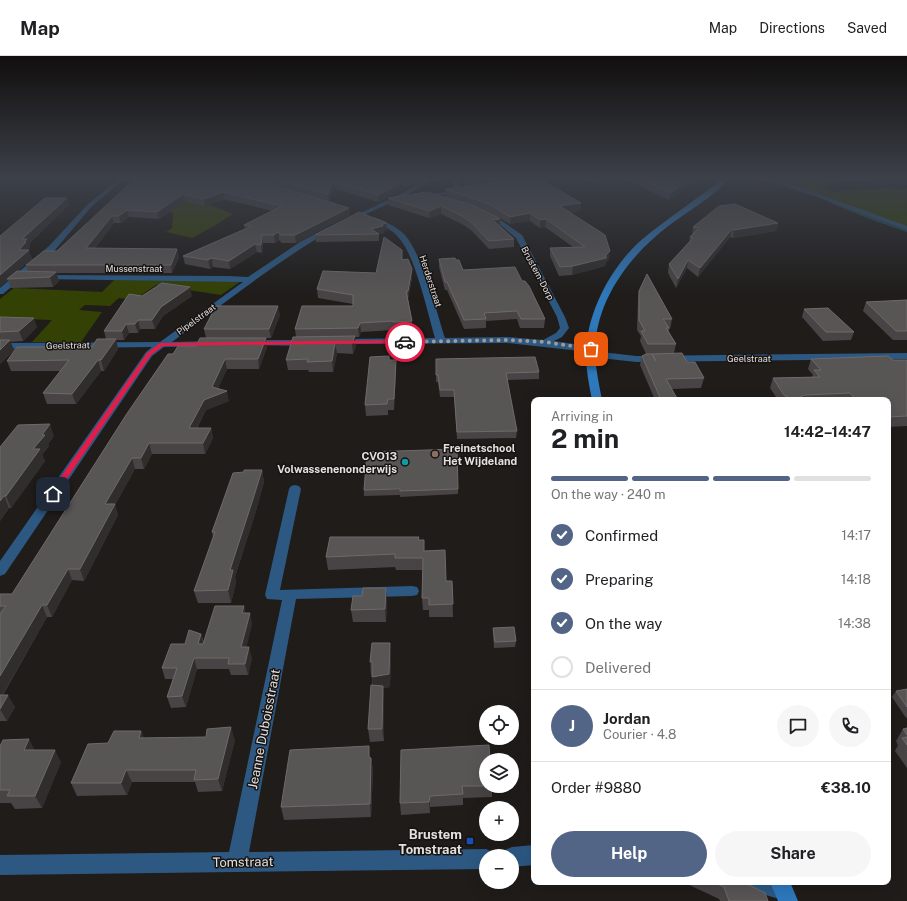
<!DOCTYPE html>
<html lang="en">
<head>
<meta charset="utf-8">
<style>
	body { margin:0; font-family:"Public Sans",sans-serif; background:#f6f6f6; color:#202124; height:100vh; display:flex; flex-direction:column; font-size:15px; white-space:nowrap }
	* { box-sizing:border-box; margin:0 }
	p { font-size:13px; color:#757577 }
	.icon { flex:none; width:22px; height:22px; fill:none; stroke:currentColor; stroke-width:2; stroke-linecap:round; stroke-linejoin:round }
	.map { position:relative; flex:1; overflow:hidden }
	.drawer { position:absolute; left:531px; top:341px; width:360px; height:488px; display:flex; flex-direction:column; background:#fff; border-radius:8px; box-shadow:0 4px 16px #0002 }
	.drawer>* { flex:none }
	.tools { position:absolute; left:479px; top:649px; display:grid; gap:8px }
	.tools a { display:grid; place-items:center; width:40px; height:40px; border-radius:50%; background:#fff; box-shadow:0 4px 16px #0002; font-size:20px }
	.pin { position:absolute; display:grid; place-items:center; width:34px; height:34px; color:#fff; margin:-17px; border-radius:8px; box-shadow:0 2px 6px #0006 }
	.courier { position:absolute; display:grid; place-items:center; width:40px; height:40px; margin:-20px; border:3px solid #e11d48; border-radius:50%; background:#fff; color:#222; box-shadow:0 1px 5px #0007 }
	.headline em { font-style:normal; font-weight:700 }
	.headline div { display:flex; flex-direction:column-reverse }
	.headline { display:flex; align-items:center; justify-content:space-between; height:68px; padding:0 20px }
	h1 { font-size:26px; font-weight:700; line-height:30px }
	.bar { display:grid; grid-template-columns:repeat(4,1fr); gap:6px 4px; align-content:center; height:48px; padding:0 20px }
	.bar i { height:5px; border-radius:3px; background:#e0e0e0 }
	.bar .active { background:#536586 }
	.bar p { grid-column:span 4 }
	.line { display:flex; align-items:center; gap:10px; padding:0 20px; border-top:1px solid #e0e0e0 }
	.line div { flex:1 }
	.round { display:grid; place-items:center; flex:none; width:42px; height:42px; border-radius:21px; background:#f6f6f6 }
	ol { padding:0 20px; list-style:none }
	li { display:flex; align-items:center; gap:12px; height:44px }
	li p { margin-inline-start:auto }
	li .icon { padding:4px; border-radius:50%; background:#536586; color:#fff; stroke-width:4 }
	li:last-child { color:#757577 }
	li i { width:22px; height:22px; border:2px solid #e0e0e0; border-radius:50% }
	.cta { display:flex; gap:8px; margin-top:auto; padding:8px 20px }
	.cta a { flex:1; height:46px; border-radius:24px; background:#536586; color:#fff; font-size:16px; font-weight:700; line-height:46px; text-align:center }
	.cta a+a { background:#f6f6f6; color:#202124 }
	header { display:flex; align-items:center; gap:24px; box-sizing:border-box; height:56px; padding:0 20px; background:#fff; border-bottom:1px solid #e0e0e0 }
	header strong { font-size:19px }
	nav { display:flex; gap:22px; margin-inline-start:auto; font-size:14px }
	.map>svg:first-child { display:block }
</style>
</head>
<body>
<header>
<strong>Map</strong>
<nav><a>Map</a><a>Directions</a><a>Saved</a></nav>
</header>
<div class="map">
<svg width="907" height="845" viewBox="0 0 907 845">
	<rect width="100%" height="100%" fill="#1f1c1a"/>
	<path fill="#334104" d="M771,122L875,123L817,128L834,136L891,131L896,133L907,132V171Z
		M192,142L233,158L214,170L192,182L166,176L172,172L173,156H161L170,147Z
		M114,224L241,225L221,239L156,229L134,244L119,242L110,250L85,249L79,254L102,256L81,286H32L52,264L0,262V243L14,232L102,236Z"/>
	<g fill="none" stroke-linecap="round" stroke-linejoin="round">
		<path fill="#1e4d54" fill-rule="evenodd" d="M762,122H765L809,137L807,138L762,123Z
			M828,144H830L869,160L907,174V176L867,162L828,146Z"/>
		<path fill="#2c5882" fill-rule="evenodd" d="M120,122H126L92,150L55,194L3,238H0V232L49,190L88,148Z
			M429,122H436L407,139L351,165L346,164L403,137Z
			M452,122H458L461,133L463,135L462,136L430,141V139L455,134Z
			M543,122H556L526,128L523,126Z
			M766,122H774L907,170V174Z
			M485,156L502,165L522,179L565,261L569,272L562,281L554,285L594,291L596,293L593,295L636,300L907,297V303L636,306L591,301L586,298L589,296L507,287L337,288L335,286L340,283L435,282C428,258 415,199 399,182C392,173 381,169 371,164L370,163L373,161C384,164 397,171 405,179C423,200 436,254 445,282L507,281L543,284L556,277L560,272L557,261L516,182L498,167L483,159L482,158Z
			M329,171L331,172V174C275,207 224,247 172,286L214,285L219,288L217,290L164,291L152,300L5,518L0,520V505L146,296L152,291L0,293V287L160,286L243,226L41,223H38V219L229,220L248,221L300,186Z
			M251,284H306L311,287L306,290L248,289L246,287Z
			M295,429L299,430L301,433L280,534L412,530L417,531L419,535L417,539L412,540L296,543L249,796L486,793L493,796L495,800H486V813L0,819V799L229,796L282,544L267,543L265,539L289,433L291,430Z
			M534,789V809L512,811V800H503L505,794L512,791Z
			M742,826H788L790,827L793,834L790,841L783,844L745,833Z"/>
		<path fill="#2e78bc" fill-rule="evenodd" d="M724,122H730C713,141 688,155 667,171C628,201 594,247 595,299C596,314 599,329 602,344H592C589,329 586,314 586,299C586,258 610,213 639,186C666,163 696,144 724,122Z
			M770,826H790L798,845H778Z"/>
	</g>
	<path fill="#484445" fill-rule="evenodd" d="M0,122H69L23,123L22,122Z
		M137,122H424L407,131L399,128V135L378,146L334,132L329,145L349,152L350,159L296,187H282L279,184L275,187H263L262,197L257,196L230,213L213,211L210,213L185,208L183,200L245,173L244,169L272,155L224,143L205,150L185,145L159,163L129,161L121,167H114L95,192L177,193L179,201L172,217H56L59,225L53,231L11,232L8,224L0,231V180L67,142L69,149L29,188L30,191L29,192V195L32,203L17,215H28L26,209L57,195Z
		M464,122H527L581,147L580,155L569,156L609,203L606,206L605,210L572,219L559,220L550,200V192L573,191L545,171L540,172L530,165L510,168L500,162V170L514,183V191L489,193L471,174L462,168L441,158L429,162L388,149V142L455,144L445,141V133L465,131ZM481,153L488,156L494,159Z
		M582,122H601L597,127Z
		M623,122H698L697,124L669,144Z
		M778,167L776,175L733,182L730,181L698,221L687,212L676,232L668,217L669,208L689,186L690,181L692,179L693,171Z
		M387,174L383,175L384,177L379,178V185L316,186L315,179Z
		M439,203L456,204L463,214L522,225L545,263L544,272H520L517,263L486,265V272L464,273L447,234H445L439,211Z
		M403,204L412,222L408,243L412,265V274L394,276L393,274L361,276L359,281H355L356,290L353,298L337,297L333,316H309L308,314H288L286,304L296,281L295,273L353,250V248L318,242L317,233L376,217Z
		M639,235L672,263L670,273H669V276L676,288L674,297L687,306L704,322L701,332L672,333L678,344H655L640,309L642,300L646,298L640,285L641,280L637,274L638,244Z
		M142,240H192L163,260L155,273H140L138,277H129L124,284H116L118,293L104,315H101L76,348H47L43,337L61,315H11L7,305L92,291L106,283L104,275Z
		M907,244V284H893L863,255L866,246Z
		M804,253L854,276L851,284L823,285L802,261Z
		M280,259L271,282H266L267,291L259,313H227L218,332L229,345L206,354L197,372H211L213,382L205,398H152L144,413H135L115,449L118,459L84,525L72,524L52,561H47L3,639L15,651L7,665H0V538H12L173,298L196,290L206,282L204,273Z
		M0,261L37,271L23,285L10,286L14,294L0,308Z
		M389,300L390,304H396V315L394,354H388V359L366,360L365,349Z
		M436,303L539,316V323L507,324L517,375L516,382L457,383L454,341H440L438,326H436Z
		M811,303L893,304H907V370L888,371V344H778L770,332L773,322L812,321L813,319L808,313Z
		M54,380L48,388L49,390L42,399L45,405L11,452H9L0,465V391Z
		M262,414L264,426L256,455L235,521L236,526L231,547H198L194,535L213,482L212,476L244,416Z
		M458,433V438L400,441V439L364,440V434Z
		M419,481V484H424V495L446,525H452L453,561H429V554H423L422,542L423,514H396L395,511L328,514L326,501Z
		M387,544L386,566H353L351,554Z
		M246,557L252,568L246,591L252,602L248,619H231L229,613H197L186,651L171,652L167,641L173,623H165L162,612L185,588L201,578L204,586Z
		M493,572L516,585L515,591L494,592L493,578Z
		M391,600L390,631L383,632L384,642V685L370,686L368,673L372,629V618L371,619L370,606Z
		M907,633V661L906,662L892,641L896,635Z
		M907,672V712L895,695L898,689L896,685L903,673Z
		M141,675L144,682L235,684L222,735L198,736L195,726H132L127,739L77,740L71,727L108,687Z
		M0,690L35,694L61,706L42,752L15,753L11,747H0Z
		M370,702H371L373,714L371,761L284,764L281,751Z
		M490,704L486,730H492V741L463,742V749L430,751V757L401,759L400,747Z
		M683,826H743L768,845H720L719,843Z"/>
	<path fill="#302d2d" d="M411,122H424L407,131V124Z
		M465,122H527V123L465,131Z
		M598,122H601L597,127Z
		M691,122H698L697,124L669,144L670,137Z
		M333,125L334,132L329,145L328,138Z
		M399,128V135L378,146V139Z
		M223,136L224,143L205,150L204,143Z
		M183,138L185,145L159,163L157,156Z
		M67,142L69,149L29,188L30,191L29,192V195L32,203L9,223H7L8,224L0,231V219L19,194L22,183Z
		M581,147L580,155L559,157L560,150Z
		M441,150V158L429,162V155Z
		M349,152L350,159L296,187L295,179Z
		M127,154L129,161L121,167L119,160Z
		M530,157V165L510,168V161Z
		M112,160L114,167L88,200L86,192Z
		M500,163V170L493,164Z
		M546,163L545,171L540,172V164Z
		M386,167L387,174L383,175L384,177L379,178L371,173Z
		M778,167L776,175L733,182L734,174Z
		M732,173L730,181L698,221L700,212Z
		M278,176L279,184L275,187L274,179Z
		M262,179L263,187L262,197L261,189Z
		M255,188L257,196L230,213L229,205Z
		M177,193L179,201L172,217L171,209Z
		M610,195L609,203L606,206L605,210L572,219L573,210L606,199Z
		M212,202L213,211L210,213L208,204Z
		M688,204L687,212L676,232L678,223Z
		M412,213V222L408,243V235Z
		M56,216L59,225L53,231L50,221Z
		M190,231L192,240L163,260L155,273L152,264L161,251Z
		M278,250L280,259L271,282L269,273Z
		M34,262L37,271L23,285L19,275Z
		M138,264L140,273L138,277L135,268Z
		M360,267L361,276L359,281L358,272Z
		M126,268L129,277L124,284L122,275Z
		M355,280L356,290L353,298L352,287Z
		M266,282L267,291L259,313L258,303Z
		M116,283L118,293L104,315L101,304Z
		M10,284L14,294L0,308V294Z
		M335,287L337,297L333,316L332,305Z
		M225,303L227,313L215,340L227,335L229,345L206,354L191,382L189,372L212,331Z
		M98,304L101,315L76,348L72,338Z
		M396,304V315L394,354V343Z
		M805,339L803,344H796V343Z
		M50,368L54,380L48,388L49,390L42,399L45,405L11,452L6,440L42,379Z
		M211,372L213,382L205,398L203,387Z
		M149,387L152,398L144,413L141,402Z
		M132,402L135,413L115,449L118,459L84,525L80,513L105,448Z
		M262,414L264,426L256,455L235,521L236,526L231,547L228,534L230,514Z
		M4,440L9,452L0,465V445Z
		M68,513L72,524L52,561L47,549Z
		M386,532L387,544L386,566L385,553Z
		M42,549L47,561L0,643V620Z
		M244,550L247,561L242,557Z
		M250,557L252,568L244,602L241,591Z
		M201,578L204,589L198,588Z
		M390,587L391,600L390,631L383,632L384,642V685L382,673L373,634L372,621Z
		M249,591L252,602L248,619L245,608Z
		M194,602L197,613L186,651L182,640Z
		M370,606H372L374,618L371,619Z
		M8,639L15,651L7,665L0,653Z
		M231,671L235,684L222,735L218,723Z
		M141,675L146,687L139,682Z
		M29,683L36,696L24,694Z
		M55,694L61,706L42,752L35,740Z
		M371,702L373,714L371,761L370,748Z
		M126,714L132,726L127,739L121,727Z
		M430,740V757L429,746Z"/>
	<path fill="#585555" stroke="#6e6a6b" d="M137,122H248L349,152L295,179H281L278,176L274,179H262L261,189L255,188L229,205L212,202L208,204L183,200L252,170L244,169L282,150L223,136L204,143L183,138L157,156L127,154L119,160H112L86,192L177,193L171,209H26L44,195H57L126,131Z
		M270,122H377L399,128L378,139L333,125L328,138Z
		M400,122H411L407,124Z
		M531,122H538L581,147L560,150L605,179L610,195L606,199V202L573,210L560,211L550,192L585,191L546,163L540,164L530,157L510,161L489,148L445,133Z
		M639,122H691L670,137Z
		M427,136L472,149L497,161L500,163L493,164L514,183L489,185L471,166L462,160L441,150L429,155L388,142Z
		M45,142H67L22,183H27L24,186H26L19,194H29L0,219V180Z
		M735,148L778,167L734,174L732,173L700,212L688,204L678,223L669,208L693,182L690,181L699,172L693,171L719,150Z
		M359,156L386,167L381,169L383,170L371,173L379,178L315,179Z
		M384,181L402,194V204L408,203L412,213L408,235H406L412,265L393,266V265L360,267L358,272L295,273L302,250H353V239L317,233L323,215L376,217Z
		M455,202L456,204H459L463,214L515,211L522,225H525L529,230L545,263H521L517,255L484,257L486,263L464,264L447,226H445L439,203Z
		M17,215L56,216L50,221L7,223Z
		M647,218L672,263H663L669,272H666L676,288H648L641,275H645L639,264V235Z
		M162,227L190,231L161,251L152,264H138L135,268H126L122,275H104L129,238L142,240Z
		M907,244V275H896L866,246Z
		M216,250H278L269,273H204Z
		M828,252L854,276H826L804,253Z
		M0,261L34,262L19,275L0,276Z
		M355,280L352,287H335L332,305L307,306L308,303L286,304L293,281Z
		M200,282H266L258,303H225L212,331L227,335L204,344L189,372H211L203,387H149L141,402H132L105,448H115L80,513H68L47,549H42L0,620V558L6,550H0V538H12L126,359L168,298H173L178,290H196Z
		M97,283H116L101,304H98L72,338L43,337L69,304L7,305L17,291H92Z
		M0,284H10L0,294Z
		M682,297L687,306H695L704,322L666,323L678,344H661L642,300L646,298H652L656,305L652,298Z
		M389,300V304H396L394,343H388L387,348L365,349L370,301Z
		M888,300L893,304H907V360L888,361V344H856L850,337L805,339L796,343H791L784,339L773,322L820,321L814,314H821L811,303Z
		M535,301L539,316L506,317L517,375L457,376L454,334H440L438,319H436V303Z
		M50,368L42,379H45L33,393H40L6,440H4L0,445V391L18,369Z
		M457,393L458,433L400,435V433L364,434L367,396Z
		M244,414H262L253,443L230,514H233L228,534L194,535L215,476H212L233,417L244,416Z
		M330,481H419L418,484H424V495L445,494L446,525H452L453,548L429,549V542H422L423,502H395V498L326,501Z
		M363,532H386L385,553L351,554L353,540H362Z
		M215,550H244L242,557H250L241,591H249L245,608H228L229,602H194L182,640L167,641L177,612H162L171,588H185L189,574L201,578L198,588H203Z
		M514,571L516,585L495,586L493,572Z
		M372,587H390L389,618L372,621V606H370Z
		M371,629L383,630L382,673H368Z
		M907,633V651L896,635Z
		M0,639H8L0,653Z
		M231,671L218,723L194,724L196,714H126L121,727H71L88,688L108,687L114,675H141L139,682L206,681L207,673Z
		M907,672V679L903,673Z
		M907,681V689L902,682Z
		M29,683L24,694H55L35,740H7L10,734H0V690L3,684Z
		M489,689L490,704H486V730H462L463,738L430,740L429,746L400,747L401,694Z
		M369,690V701L371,702L370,748L281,751L290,694Z
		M713,826H743L765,837L768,845H729L724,831Z"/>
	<linearGradient id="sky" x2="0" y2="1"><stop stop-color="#110f0e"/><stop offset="0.51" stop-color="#3c4049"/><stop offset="1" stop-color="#3c4049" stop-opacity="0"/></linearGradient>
	<rect width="907" height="240" fill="url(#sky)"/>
	<path fill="#e11d48" d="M405,284L407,285V287L163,290L151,299L55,440L49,438L147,297L160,287Z"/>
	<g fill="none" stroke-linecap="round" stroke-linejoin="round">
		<path stroke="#9e9b9a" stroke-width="4" stroke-dasharray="0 7.2" d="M405,286L507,284L545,286L591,293"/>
	</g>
	<circle fill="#8d6e63" stroke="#161311" stroke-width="1.5" cx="435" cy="398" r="4"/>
	<circle fill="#0f9aa8" stroke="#161311" stroke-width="1.5" cx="405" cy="406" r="4"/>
	<rect fill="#1a4fb4" stroke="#161311" stroke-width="1.5" x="466" y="781" width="8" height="8" rx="2"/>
	<g text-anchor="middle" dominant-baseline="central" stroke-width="3" stroke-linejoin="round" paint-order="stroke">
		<g font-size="9" fill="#e3e0df" stroke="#161311">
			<text x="134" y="212">Mussenstraat</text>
			<text transform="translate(538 217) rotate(62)">Brustem-Dorp</text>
			<text transform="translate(431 225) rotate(72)">Herderstraat</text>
			<text transform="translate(196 263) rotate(-36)">Pipelstraat</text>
			<text transform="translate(68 289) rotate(-1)">Geelstraat</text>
			<text x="749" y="302">Geelstraat</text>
		</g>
		<g font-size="11" font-weight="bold" fill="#e3e0df" stroke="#161311" text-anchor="start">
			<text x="443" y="392">Freinetschool<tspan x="443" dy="13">Het Wijdeland</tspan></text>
			<text x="397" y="400" text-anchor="end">CVO13<tspan x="397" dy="13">Volwassenenonderwijs</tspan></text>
		</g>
		<g font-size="13" fill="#e3e0df" stroke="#161311">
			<text transform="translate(264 673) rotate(-79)">Jeanne Duboisstraat</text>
			<text transform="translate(243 806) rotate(-1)">Tomstraat</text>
		</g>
		<g font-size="13" font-weight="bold" fill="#e3e0df" stroke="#161311" text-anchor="end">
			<text x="462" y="778">Brustem<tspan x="462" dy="15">Tomstraat</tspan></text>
		</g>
	</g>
</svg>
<div class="tools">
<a><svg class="icon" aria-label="locate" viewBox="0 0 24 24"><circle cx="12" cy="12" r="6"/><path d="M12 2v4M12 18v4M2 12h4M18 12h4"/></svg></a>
<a><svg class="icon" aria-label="layers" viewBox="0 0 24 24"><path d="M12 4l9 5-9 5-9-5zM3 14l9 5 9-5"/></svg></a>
<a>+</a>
<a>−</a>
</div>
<div class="pin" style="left:591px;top:293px;background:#ea580c"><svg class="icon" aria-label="bag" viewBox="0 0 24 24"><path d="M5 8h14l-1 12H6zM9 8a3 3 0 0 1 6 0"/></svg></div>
<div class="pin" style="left:53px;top:438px;background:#1f2937"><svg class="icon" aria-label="home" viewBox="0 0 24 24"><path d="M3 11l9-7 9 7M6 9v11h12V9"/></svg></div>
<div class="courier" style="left:405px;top:286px"><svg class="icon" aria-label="car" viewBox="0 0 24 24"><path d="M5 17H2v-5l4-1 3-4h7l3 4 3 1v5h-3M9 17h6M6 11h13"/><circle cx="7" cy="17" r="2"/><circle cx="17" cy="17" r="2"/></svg></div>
<section class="drawer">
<div class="headline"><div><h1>2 min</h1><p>Arriving in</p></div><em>14:42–14:47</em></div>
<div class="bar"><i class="active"></i><i class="active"></i><i class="active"></i><i></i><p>On the way · 240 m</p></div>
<ol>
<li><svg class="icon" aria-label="check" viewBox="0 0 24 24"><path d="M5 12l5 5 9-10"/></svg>Confirmed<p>14:17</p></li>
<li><svg class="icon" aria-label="check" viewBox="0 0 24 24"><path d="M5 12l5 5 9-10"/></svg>Preparing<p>14:18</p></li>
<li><svg class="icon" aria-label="check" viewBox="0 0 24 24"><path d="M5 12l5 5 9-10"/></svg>On the way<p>14:38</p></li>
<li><i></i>Delivered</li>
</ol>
<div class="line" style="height:72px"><b class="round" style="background:#536586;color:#fff">J</b><div><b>Jordan</b><p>Courier · 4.8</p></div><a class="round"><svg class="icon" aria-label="chat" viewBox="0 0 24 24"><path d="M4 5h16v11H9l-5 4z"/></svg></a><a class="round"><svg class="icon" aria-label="phone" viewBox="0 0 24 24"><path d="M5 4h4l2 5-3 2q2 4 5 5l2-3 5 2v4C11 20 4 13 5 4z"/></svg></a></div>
<div class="line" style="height:52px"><div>Order #9880</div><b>€38.10</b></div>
<div class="cta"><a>Help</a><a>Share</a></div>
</section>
</div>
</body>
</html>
